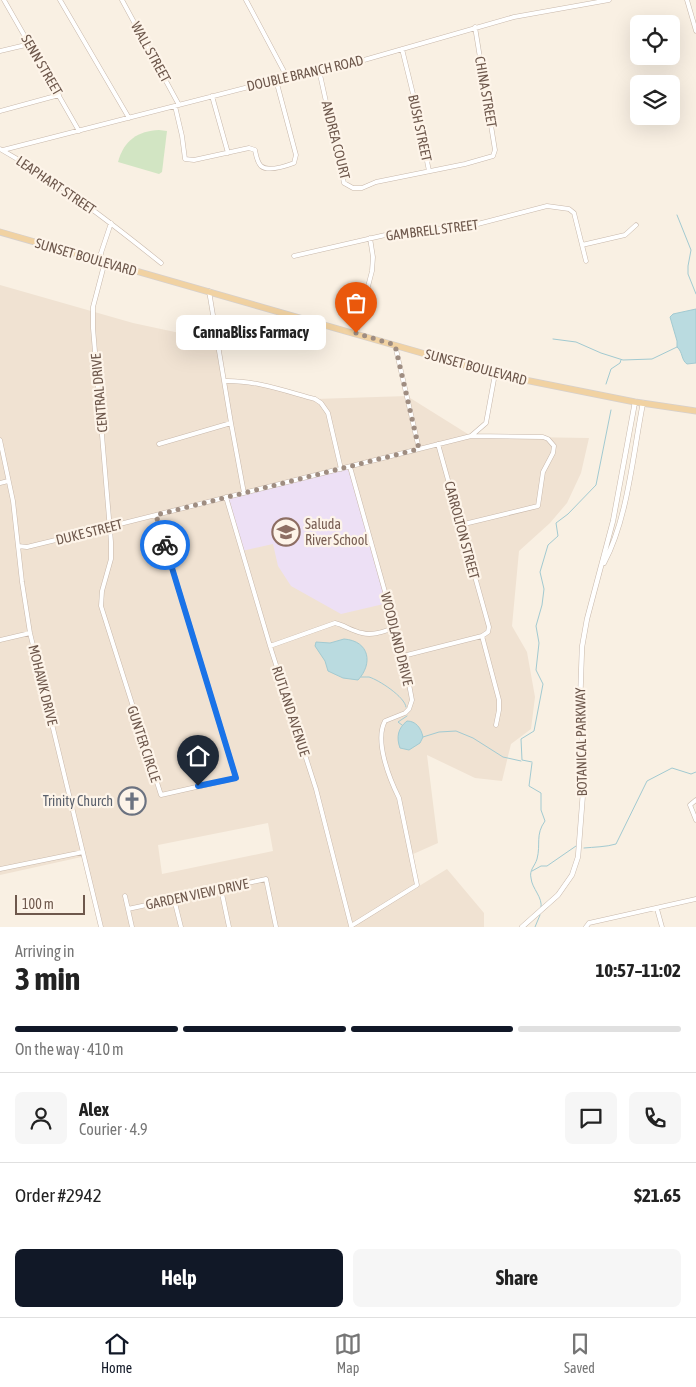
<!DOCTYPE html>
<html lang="en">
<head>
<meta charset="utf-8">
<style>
	body { margin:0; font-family:"Asap Condensed",sans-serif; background:#f6f6f6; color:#222; height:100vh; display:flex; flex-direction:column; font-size:19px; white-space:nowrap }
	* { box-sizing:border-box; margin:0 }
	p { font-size:16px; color:#767676 }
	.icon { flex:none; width:28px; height:28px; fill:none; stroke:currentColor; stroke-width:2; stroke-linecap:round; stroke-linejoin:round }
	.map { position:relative; height:927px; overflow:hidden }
	.drawer { display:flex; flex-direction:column; background:#fff; flex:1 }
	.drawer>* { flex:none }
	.controls { position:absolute; left:630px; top:15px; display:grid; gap:10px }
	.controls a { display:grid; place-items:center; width:50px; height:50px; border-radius:8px; background:#fff; box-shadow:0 5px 20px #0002; font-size:25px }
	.scale { position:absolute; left:15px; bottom:12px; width:70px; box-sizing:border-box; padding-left:5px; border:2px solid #6e584c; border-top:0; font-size:14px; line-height:18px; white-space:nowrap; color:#6e584c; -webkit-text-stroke:4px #fdf4e9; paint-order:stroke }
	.pin { position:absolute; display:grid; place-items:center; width:42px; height:42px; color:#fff; margin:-51px -21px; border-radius:50% 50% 50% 0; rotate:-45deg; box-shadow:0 0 5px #0007 }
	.pin .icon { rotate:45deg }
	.courier { position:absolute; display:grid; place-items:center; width:50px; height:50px; margin:-25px; border:4px solid #1a73e8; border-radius:50%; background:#fff; color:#222; box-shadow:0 1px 6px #0007 }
	.bubble { position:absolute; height:35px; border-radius:8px; background:#fff; box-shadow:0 5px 20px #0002; font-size:16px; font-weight:700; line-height:35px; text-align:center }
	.head em { font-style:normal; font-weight:700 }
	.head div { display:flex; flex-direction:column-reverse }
	.head { display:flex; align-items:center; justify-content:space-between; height:85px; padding:0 15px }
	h1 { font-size:32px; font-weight:700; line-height:38px }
	.bar { display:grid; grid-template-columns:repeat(4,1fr); gap:8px 5px; align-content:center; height:60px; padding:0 15px }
	.bar i { height:6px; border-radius:4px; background:#e0e0e0 }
	.bar .on { background:#111827 }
	.bar p { grid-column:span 4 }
	.line { display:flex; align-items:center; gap:12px; padding:0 15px; border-top:1px solid #e0e0e0 }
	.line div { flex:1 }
	.round { display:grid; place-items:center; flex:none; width:52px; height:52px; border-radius:8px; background:#f6f6f6 }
	.cta { display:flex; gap:10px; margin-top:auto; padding:10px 15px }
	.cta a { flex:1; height:58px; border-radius:8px; background:#111827; color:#fff; font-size:20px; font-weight:700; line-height:58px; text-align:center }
	.cta a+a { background:#f6f6f6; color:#222 }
	.menu { display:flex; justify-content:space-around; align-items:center; height:70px; border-top:1px solid #e0e0e0; background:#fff; font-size:14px; color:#767676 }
	.menu a { display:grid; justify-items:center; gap:2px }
	.menu .on { color:#111827 }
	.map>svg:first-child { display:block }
</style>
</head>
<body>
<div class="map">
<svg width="696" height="927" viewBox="0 0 696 927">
	<rect width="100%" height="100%" fill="#f9f0e3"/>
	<path fill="#f0e2d2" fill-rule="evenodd" d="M0,285L133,323L217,341L224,381L236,380L315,399L407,396L471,436L589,438L581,473L567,503L550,523L519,551L512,626L527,652L535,697L531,729L511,744L502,781L475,778L427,755L438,843L411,855L417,885L349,927H101L92,890L86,856L0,875ZM268,823L273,851L162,874L158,845Z
		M447,869L484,913V927H352Z"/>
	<path fill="#ede0f5" d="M350,467L388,603L341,614L291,586L278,566L273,544L242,551L226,497Z"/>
	<path fill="#d2e5c3" d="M159,130L167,131L162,172L159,174L118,162C124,140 138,131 159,130Z"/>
	<path fill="#badbe0" stroke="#a2cad1" d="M696,309V363L687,364C681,360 683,352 677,347V341L670,317L673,314Z
		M344,639C370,641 373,664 358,680L343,678L328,671L325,661L315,646L316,642L330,643Z
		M407,721C416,721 421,728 423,737L420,743L409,750L400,748C396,737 398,728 407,721Z"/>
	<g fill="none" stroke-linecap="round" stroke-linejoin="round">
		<path stroke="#a2cad1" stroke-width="1" d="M677,215L691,250L688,266V274L696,294
			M553,339L576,342L601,353L623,360L652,359L677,347
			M606,384L611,369L620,363L621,360
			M361,677C364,677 366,677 369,677C379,680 405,697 406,707
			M402,725L398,722L407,716
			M423,737L439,732L456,731L473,738L503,757L521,761
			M532,762L522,760L521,739L534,731L543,684L536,670L539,643L536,626L542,605L544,589L540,572L548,545L558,536L556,523L568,514L596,485L611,410
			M532,763L529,786L541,793V810L545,821C535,835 541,844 537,859C535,866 529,870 531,878C532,889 543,897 541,908
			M584,848C594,847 606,847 616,844L647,781L672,768L691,774L696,772
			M532,871L541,866H547L576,846
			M535,927L540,915"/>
		<g stroke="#c8b8ab" stroke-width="5">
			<path id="minor" d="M4,0L79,131
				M60,0L129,118
				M122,0L179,105
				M246,0L287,77
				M687,0L696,31
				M402,49L416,106L429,171
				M0,51L30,44
				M319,70L344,183L353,188H362L376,182L465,164L493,156L495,150L475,27
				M212,96L228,153
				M175,106L182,136L185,159L194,160L249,148L255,150C256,155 257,162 261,166C268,172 286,166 294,163L296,155L276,80
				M0,111L59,95
				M0,149C57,181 110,222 161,263
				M3,150L276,80L364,60L514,17L609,0
				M111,223L101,253L103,269L93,307V328L111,542V559L102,591L101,606L161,795L236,778L156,515
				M582,245L625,235L636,225
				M294,256L394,233L470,226L547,206L569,209L574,213L586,261
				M209,291L231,423L244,493
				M356,333L372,271L373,257L370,238
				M395,345L419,449
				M224,381C255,380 285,391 315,399L321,403L328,413L341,469
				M0,440L13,501L22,582L30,633L101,927
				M159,444L231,423
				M0,483L8,481
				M226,497L270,646L316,789L351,926L417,885L399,798C390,780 374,741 385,721L405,713L409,709L412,700L405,663L350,467
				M460,525L538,506L543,472L553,453L554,446L548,439L543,437L471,436
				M18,546L27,547L68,537L471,436L486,423L495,374
				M482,636L499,700V710L496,725
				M0,640L30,633
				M270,646L335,623C344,625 352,631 362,633C373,636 385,631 395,628
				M403,656L482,636L488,632L489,627L438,444
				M696,800L690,805L696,820
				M0,869L83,852
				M221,889L229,927
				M125,896L132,927
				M174,899L181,927
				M128,909L266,879L276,927
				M657,909L662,927
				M586,927L589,923L696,899"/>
		</g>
		<g stroke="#c8b8ab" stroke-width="5.5">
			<path id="tertiary" d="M604,563C628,518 633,453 643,403
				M522,927L558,895L572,875L578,857L584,780L580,704L582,647L587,619L613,521L635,402"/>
		</g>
		<g stroke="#d6d0cd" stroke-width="7">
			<path id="primary" d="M0,232L495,374L635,402L696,411"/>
		</g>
		<use href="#minor" stroke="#fff" stroke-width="4"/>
		<use href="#tertiary" stroke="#fff" stroke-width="4.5"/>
		<use href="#primary" stroke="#f1d2a2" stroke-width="5.5"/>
	</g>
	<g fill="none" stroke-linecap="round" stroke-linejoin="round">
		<path stroke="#9f8d81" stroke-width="5" stroke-dasharray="0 9" d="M165,545L156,515L419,449L395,345L356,333"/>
		<path stroke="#1a73e8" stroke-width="6" d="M165,545L236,778L198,786"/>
	</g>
	<defs>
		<g id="school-ring" transform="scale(1.4375)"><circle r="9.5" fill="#fdf4e9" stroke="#8d6e63" stroke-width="1.5"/><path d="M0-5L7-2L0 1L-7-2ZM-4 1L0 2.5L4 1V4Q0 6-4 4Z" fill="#8d6e63"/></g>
		<g id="church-ring" transform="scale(1.4375)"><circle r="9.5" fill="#fdf4e9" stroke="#6b7280" stroke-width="1.5"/><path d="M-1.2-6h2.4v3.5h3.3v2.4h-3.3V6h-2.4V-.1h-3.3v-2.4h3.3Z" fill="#6b7280"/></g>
	</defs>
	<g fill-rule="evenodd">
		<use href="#school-ring" x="286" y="532"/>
		<use href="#church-ring" x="132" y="801"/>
	</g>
	<g text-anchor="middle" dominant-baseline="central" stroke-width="4.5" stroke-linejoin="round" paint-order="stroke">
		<g font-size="14" fill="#6e584c" stroke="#fdf4e9">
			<text transform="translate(151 52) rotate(61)">WALL STREET</text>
			<text transform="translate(42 65) rotate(60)">SENN STREET</text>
			<text transform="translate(305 73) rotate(-13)">DOUBLE BRANCH ROAD</text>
			<text transform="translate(486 92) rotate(80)">CHINA STREET</text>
			<text transform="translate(420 128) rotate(78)">BUSH STREET</text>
			<text transform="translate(336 140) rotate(76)">ANDREA COURT</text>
			<text transform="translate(56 185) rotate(34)">LEAPHART STREET</text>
			<text transform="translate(432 230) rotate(-7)">GAMBRELL STREET</text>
			<text transform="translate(86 257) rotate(16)">SUNSET BOULEVARD</text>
			<text transform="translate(476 367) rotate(15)">SUNSET BOULEVARD</text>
			<text transform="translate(99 393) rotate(-95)">CENTRAL DRIVE</text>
			<text transform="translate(462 530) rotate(75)">CARROLTON STREET</text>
			<text transform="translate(89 532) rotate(-14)">DUKE STREET</text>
			<text transform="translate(397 639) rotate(76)">WOODLAND DRIVE</text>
			<text transform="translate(43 685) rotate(76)">MOHAWK DRIVE</text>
			<text transform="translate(291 711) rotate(72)">RUTLAND AVENUE</text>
			<text transform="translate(581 742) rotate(-91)">BOTANICAL PARKWAY</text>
			<text transform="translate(144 744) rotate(72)">GUNTER CIRCLE</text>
			<text transform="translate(197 894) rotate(-12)">GARDEN VIEW DRIVE</text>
		</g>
		<g font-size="14" fill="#785e54" stroke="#fdf4e9" text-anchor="start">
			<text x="305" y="524">Saluda<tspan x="305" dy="16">River School</tspan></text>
		</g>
		<g font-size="14" fill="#5b616d" stroke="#fdf4e9" text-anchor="end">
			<text x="113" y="801">Trinity Church</text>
		</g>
	</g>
</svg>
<div class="controls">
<a><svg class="icon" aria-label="locate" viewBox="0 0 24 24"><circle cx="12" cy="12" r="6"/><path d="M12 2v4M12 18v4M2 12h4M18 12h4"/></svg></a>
<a><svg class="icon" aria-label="layers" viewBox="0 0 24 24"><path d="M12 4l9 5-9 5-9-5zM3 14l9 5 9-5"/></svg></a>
</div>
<div class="scale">100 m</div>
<div class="pin" style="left:356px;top:333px;background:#ea580c"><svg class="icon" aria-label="bag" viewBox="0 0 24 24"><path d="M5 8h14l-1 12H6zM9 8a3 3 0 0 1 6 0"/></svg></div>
<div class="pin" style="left:198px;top:786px;background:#1f2937"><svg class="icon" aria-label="home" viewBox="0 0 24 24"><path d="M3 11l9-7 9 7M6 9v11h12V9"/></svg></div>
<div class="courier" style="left:165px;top:545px"><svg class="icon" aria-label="bike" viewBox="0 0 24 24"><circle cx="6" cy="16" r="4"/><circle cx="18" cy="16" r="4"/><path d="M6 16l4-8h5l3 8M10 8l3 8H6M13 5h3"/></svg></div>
<div class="bubble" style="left:176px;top:315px;width:150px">CannaBliss Farmacy</div>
</div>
<section class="drawer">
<div class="head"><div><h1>3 min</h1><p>Arriving in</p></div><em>10:57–11:02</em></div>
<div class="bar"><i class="on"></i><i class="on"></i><i class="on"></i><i></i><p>On the way · 410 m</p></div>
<div class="line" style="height:90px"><a class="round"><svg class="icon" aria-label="person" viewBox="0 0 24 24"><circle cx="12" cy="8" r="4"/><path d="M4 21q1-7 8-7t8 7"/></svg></a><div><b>Alex</b><p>Courier · 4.9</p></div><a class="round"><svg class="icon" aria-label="chat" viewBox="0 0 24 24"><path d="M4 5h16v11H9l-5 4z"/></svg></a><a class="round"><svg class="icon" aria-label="phone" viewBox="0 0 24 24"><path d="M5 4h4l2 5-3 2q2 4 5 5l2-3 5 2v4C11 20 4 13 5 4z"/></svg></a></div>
<div class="line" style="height:65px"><div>Order #2942</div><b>$21.65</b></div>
<div class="cta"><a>Help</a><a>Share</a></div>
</section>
<nav class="menu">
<a class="on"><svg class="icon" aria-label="home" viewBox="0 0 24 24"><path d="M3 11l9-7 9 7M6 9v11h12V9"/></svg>Home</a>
<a><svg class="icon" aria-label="map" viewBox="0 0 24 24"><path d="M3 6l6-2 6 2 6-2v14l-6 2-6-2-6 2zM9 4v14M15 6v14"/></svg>Map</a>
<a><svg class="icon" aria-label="saved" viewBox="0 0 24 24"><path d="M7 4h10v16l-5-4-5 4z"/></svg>Saved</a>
</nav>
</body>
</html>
